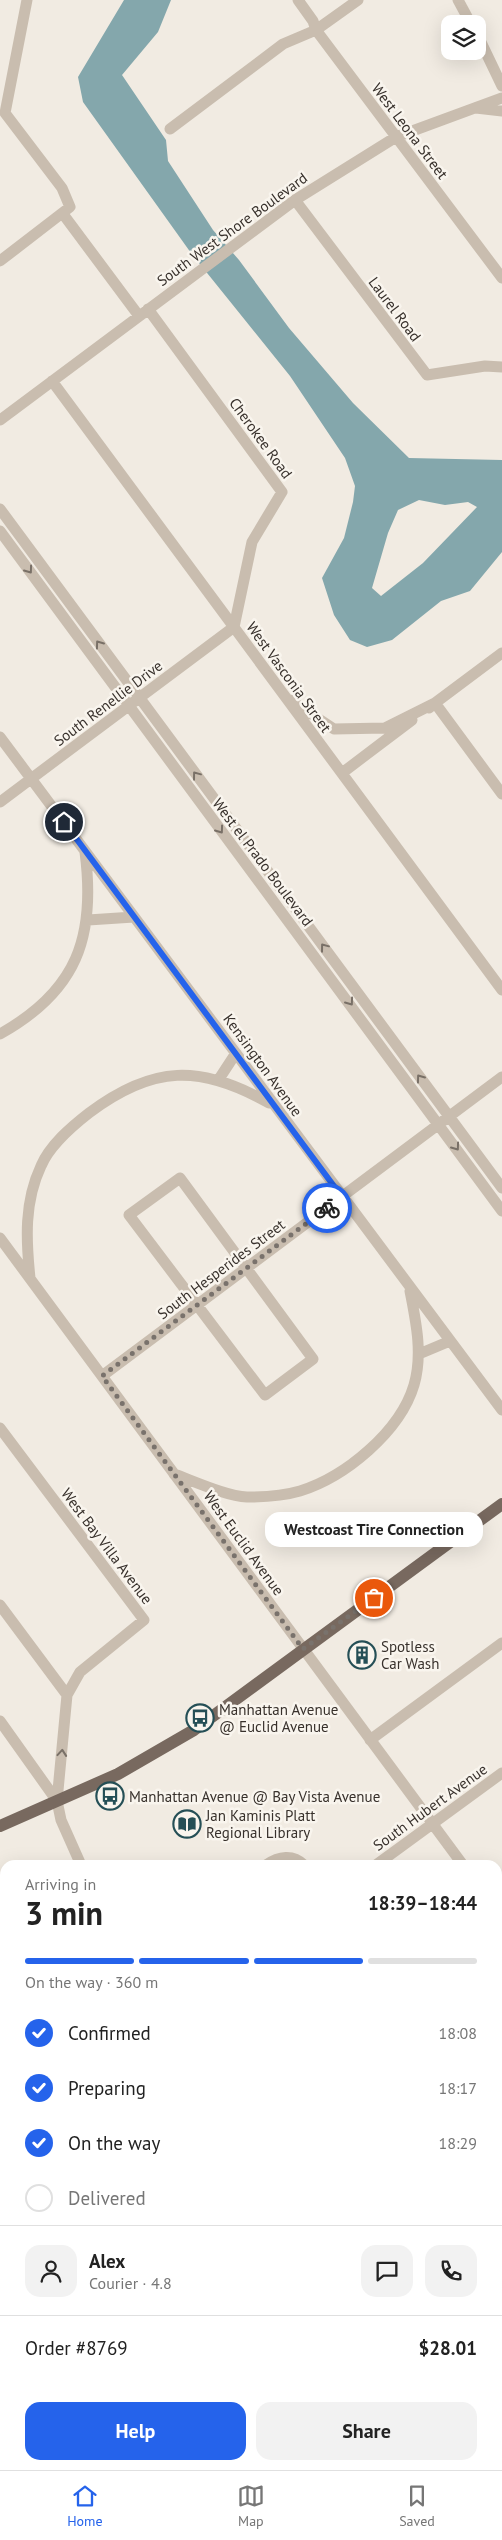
<!DOCTYPE html>
<html lang="en">
<head>
<meta charset="utf-8">
<style>
	body { margin:0; font-family:"PT Sans",sans-serif; background:#f2f2f2; color:#222; height:100vh; display:flex; flex-direction:column; font-size:19px; white-space:nowrap }
	* { box-sizing:border-box; margin:0 }
	p { font-size:16px; color:#767676 }
	.icon { flex:none; width:28px; height:28px; fill:none; stroke:currentColor; stroke-width:2; stroke-linecap:round; stroke-linejoin:round }
	.map { position:relative; flex:1; overflow:hidden }
	.details { position:absolute; left:0px; top:1860px; width:502px; height:610px; display:flex; flex-direction:column; background:#fff; border-radius:15px 15px 0 0; box-shadow:0 5px 20px #0002 }
	.details>* { flex:none }
	.tools { position:absolute; left:441px; top:15px; display:grid; gap:10px }
	.tools a { display:grid; place-items:center; width:45px; height:45px; border-radius:10px; background:#fff; box-shadow:0 5px 20px #0002; font-size:25px }
	.pin { position:absolute; display:grid; place-items:center; width:42px; height:42px; color:#fff; margin:-21px; border:2px solid #fff; border-radius:50%; box-shadow:0 1px 5px #0007 }
	.courier { position:absolute; display:grid; place-items:center; width:50px; height:50px; margin:-25px; border:4px solid #2563eb; border-radius:50%; background:#fff; color:#222; box-shadow:0 1px 6px #0007 }
	.bubble { position:absolute; height:35px; border-radius:15px; background:#fff; box-shadow:0 5px 20px #0002; font-size:16px; font-weight:600; line-height:35px; text-align:center }
	.headline em { font-style:normal; font-weight:600 }
	.headline div { display:flex; flex-direction:column-reverse }
	.headline { display:flex; align-items:center; justify-content:space-between; height:85px; padding:0 25px }
	h1 { font-size:32px; font-weight:600; line-height:38px }
	.bar { display:grid; grid-template-columns:repeat(4,1fr); gap:8px 5px; align-content:center; height:60px; padding:0 25px }
	.bar i { height:6px; border-radius:4px; background:#e0e0e0 }
	.bar .active { background:#2563eb }
	.bar p { grid-column:span 4 }
	.line { display:flex; align-items:center; gap:12px; padding:0 25px; border-top:1px solid #e0e0e0 }
	.line div { flex:1 }
	.round { display:grid; place-items:center; flex:none; width:52px; height:52px; border-radius:15px; background:#f2f2f2 }
	ol { padding:0 25px; list-style:none }
	li { display:flex; align-items:center; gap:15px; height:55px }
	li p { margin-inline-start:auto }
	li .icon { padding:5px; border-radius:50%; background:#2563eb; color:#fff; stroke-width:4 }
	li:last-child { color:#767676 }
	li i { width:28px; height:28px; border:2px solid #e0e0e0; border-radius:50% }
	.button { display:flex; gap:10px; margin-top:auto; padding:10px 25px }
	.button a { flex:1; height:58px; border-radius:15px; background:#2563eb; color:#fff; font-size:20px; font-weight:600; line-height:58px; text-align:center }
	.button a+a { background:#f2f2f2; color:#222 }
	.tabs { display:flex; justify-content:space-around; align-items:center; height:70px; border-top:1px solid #e0e0e0; background:#fff; font-size:14px; color:#767676 }
	.tabs a { display:grid; justify-items:center; gap:2px }
	.tabs .active { color:#2563eb }
	.map>svg:first-child { display:block }
</style>
</head>
<body>
<div class="map">
<svg width="502" height="2470" viewBox="0 0 502 2470">
	<rect width="100%" height="100%" fill="#f1ebe2"/>
	<path fill="#84a7ac" fill-rule="evenodd" d="M124,0H171L158,32L122,75L166,140L168,161L213,230L239,260L289,328L353,403L409,458L502,460V552L470,591L441,601L392,640L367,647L350,640L334,615L322,578L344,538L353,502L355,486L345,458L290,376L191,253L83,102L78,77ZM419,500L445,505L468,502L477,507L423,563L381,596L372,588L388,533L398,510Z"/>
	<g fill="none" stroke-linecap="round" stroke-linejoin="round">
		<path stroke="#c9bdaf" stroke-width="11" d="M298,0L313,21L316,30L502,278
			M458,0L471,24
			M478,36L502,86
			M476,108L502,111
			M170,129L283,44L316,30L358,0
			M295,200L427,375L485,366L502,367
			M63,214L139,316
			M0,261L70,207L62,188L5,113L27,0
			M52,381L502,990
			M0,420L295,200L396,137L502,98
			M0,509L502,1188
			M0,531L502,1211
			M290,700L334,729L385,728L435,703L502,653
			M429,708L435,703L502,794
			M0,737L502,1410
			M342,773L412,720
			M0,802L234,627L252,542L282,492L148,309
			M88,920L134,917
			M0,1034C77,991 96,937 85,852
			M219,1079L236,1053
			M180,1178L313,1359L265,1395L129,1215Z
			M0,1238L463,1865
			M30,1278C26,1240 24,1202 41,1166C50,1145 71,1127 89,1113C153,1065 200,1064 269,1103
			M419,1354L450,1341
			M102,1376L502,1077
			M0,1428L144,1620L80,1672L67,1695
			M174,1474C194,1481 226,1496 247,1497C264,1497 283,1496 300,1491C345,1477 400,1432 414,1385C423,1354 416,1322 410,1291
			M0,1605L67,1695L57,1801
			M0,1721L57,1801L61,1820L81,1865
			M370,1740L502,1643
			M266,1865C279,1856 293,1854 304,1865
			M376,1865L502,1773
			M498,1912L502,1918
			M498,1944L502,1940
			M0,2008L5,2005
			M498,2112L502,2108
			M498,2125L502,2132
			M0,2155L5,2162
			M498,2248L502,2245
			M498,2285L502,2291
			M0,2383L5,2390
			M498,2455L502,2451
			M61,2465L64,2470
			M231,2465L235,2470
			M363,2465L367,2470
			M476,2470L483,2465"/>
		<path stroke="#78695f" stroke-width="12" d="M0,1826L118,1774L194,1730L502,1504"/>
	</g>
	<defs><path id="oneway-chevron" d="M-2-3.5L2.5 0L-2 3.5" fill="none" stroke-width="1.6" stroke-linecap="round" stroke-linejoin="round" transform="scale(1.25)"/></defs>
	<g stroke="#797067">
		<use href="#oneway-chevron" transform="translate(29 570) rotate(54)"/>
		<use href="#oneway-chevron" transform="translate(99 644) rotate(-126)"/>
		<use href="#oneway-chevron" transform="translate(196 775) rotate(-127)"/>
		<use href="#oneway-chevron" transform="translate(220 830) rotate(54)"/>
		<use href="#oneway-chevron" transform="translate(324 947) rotate(-127)"/>
		<use href="#oneway-chevron" transform="translate(350 1002) rotate(54)"/>
		<use href="#oneway-chevron" transform="translate(420 1078) rotate(-126)"/>
		<use href="#oneway-chevron" transform="translate(456 1147) rotate(54)"/>
		<use href="#oneway-chevron" transform="translate(62 1753) rotate(-85)"/>
	</g>
	<g fill="none" stroke-linecap="round" stroke-linejoin="round">
		<path stroke="#79726c" stroke-width="5" stroke-dasharray="0 9" d="M327,1208L102,1376L303,1649L374,1598"/>
		<path stroke="#2563eb" stroke-width="6" d="M64,822L342,1197L327,1208"/>
	</g>
	<defs>
		<g id="building-ring" transform="scale(1.4375)"><circle r="9.5" fill="#f9f5ee" stroke="#254f56" stroke-width="1.5"/><path d="M-4-6H4V6H1V3H-1V6H-4ZM-2.5-4.3h1.7v1.8h-1.7ZM.8-4.3h1.7v1.8H.8ZM-2.5-1h1.7V.8h-1.7ZM.8-1h1.7V.8H.8Z" fill="#254f56"/></g>
		<g id="bus-ring" transform="scale(1.4375)"><circle r="9.5" fill="#f9f5ee" stroke="#254f56" stroke-width="1.5"/><path d="M-5-6H5V4H4V6H2V4H-2V6H-4V4H-5ZM-3.5-4V0h7V-4ZM-3.5 1.2v1.5H-2V1.2ZM2 1.2v1.5H3.5V1.2Z" fill="#254f56"/></g>
		<g id="library-ring" transform="scale(1.4375)"><circle r="9.5" fill="#f9f5ee" stroke="#254f56" stroke-width="1.5"/><path d="M-6-4Q-3-5.5-.7-3.5V5Q-3 3-6 4ZM6-4Q3-5.5 .7-3.5V5Q3 3 6 4Z" fill="#254f56"/></g>
	</defs>
	<g fill-rule="evenodd">
		<use href="#building-ring" x="362" y="1655"/>
		<use href="#bus-ring" x="200" y="1718"/>
		<use href="#bus-ring" x="110" y="1796"/>
		<use href="#library-ring" x="187" y="1824"/>
	</g>
	<g text-anchor="middle" dominant-baseline="central" stroke-width="5" stroke-linejoin="round" paint-order="stroke">
		<g font-size="15" fill="#38312c" stroke="#f9f5ee">
			<text transform="translate(410 131) rotate(53)">West Leona Street</text>
			<text transform="translate(232 229) rotate(-36)">South West Shore Boulevard</text>
			<text transform="translate(395 309) rotate(53)">Laurel Road</text>
			<text transform="translate(261 438) rotate(54)">Cherokee Road</text>
			<text transform="translate(289 677) rotate(54)">West Vasconia Street</text>
			<text transform="translate(108 703) rotate(-37)">South Renellie Drive</text>
			<text transform="translate(263 862) rotate(53)">West el Prado Boulevard</text>
			<text transform="translate(263 1065) rotate(54)">Kensington Avenue</text>
			<text transform="translate(221 1269) rotate(-37)">South Hesperides Street</text>
			<text transform="translate(244 1543) rotate(54)">West Euclid Avenue</text>
			<text transform="translate(107 1546) rotate(53)">West Bay Villa Avenue</text>
			<text transform="translate(430 1807) rotate(-36)">South Hubert Avenue</text>
		</g>
		<g font-size="15" fill="#38312c" stroke="#f9f5ee" text-anchor="start">
			<text x="381" y="1646">Spotless<tspan x="381" dy="17">Car Wash</tspan></text>
			<text x="219" y="1709">Manhattan Avenue<tspan x="219" dy="17">@ Euclid Avenue</tspan></text>
			<text x="129" y="1796">Manhattan Avenue @ Bay Vista Avenue</text>
			<text x="206" y="1815">Jan Kaminis Platt<tspan x="206" dy="17">Regional Library</tspan></text>
		</g>
	</g>
</svg>
<div class="tools">
<a><svg class="icon" aria-label="layers" viewBox="0 0 24 24"><path d="M12 4l9 5-9 5-9-5zM3 14l9 5 9-5"/></svg></a>
</div>
<div class="pin" style="left:374px;top:1598px;background:#ea580c"><svg class="icon" aria-label="bag" viewBox="0 0 24 24"><path d="M5 8h14l-1 12H6zM9 8a3 3 0 0 1 6 0"/></svg></div>
<div class="pin" style="left:64px;top:822px;background:#1f2937"><svg class="icon" aria-label="home" viewBox="0 0 24 24"><path d="M3 11l9-7 9 7M6 9v11h12V9"/></svg></div>
<div class="courier" style="left:327px;top:1208px"><svg class="icon" aria-label="bike" viewBox="0 0 24 24"><circle cx="6" cy="16" r="4"/><circle cx="18" cy="16" r="4"/><path d="M6 16l4-8h5l3 8M10 8l3 8H6M13 5h3"/></svg></div>
<div class="bubble" style="left:265px;top:1512px;width:218px">Westcoast Tire Connection</div>
<section class="details">
<div class="headline"><div><h1>3 min</h1><p>Arriving in</p></div><em>18:39–18:44</em></div>
<div class="bar"><i class="active"></i><i class="active"></i><i class="active"></i><i></i><p>On the way · 360 m</p></div>
<ol>
<li><svg class="icon" aria-label="check" viewBox="0 0 24 24"><path d="M5 12l5 5 9-10"/></svg>Confirmed<p>18:08</p></li>
<li><svg class="icon" aria-label="check" viewBox="0 0 24 24"><path d="M5 12l5 5 9-10"/></svg>Preparing<p>18:17</p></li>
<li><svg class="icon" aria-label="check" viewBox="0 0 24 24"><path d="M5 12l5 5 9-10"/></svg>On the way<p>18:29</p></li>
<li><i></i>Delivered</li>
</ol>
<div class="line" style="height:90px"><a class="round"><svg class="icon" aria-label="person" viewBox="0 0 24 24"><circle cx="12" cy="8" r="4"/><path d="M4 21q1-7 8-7t8 7"/></svg></a><div><b>Alex</b><p>Courier · 4.8</p></div><a class="round"><svg class="icon" aria-label="chat" viewBox="0 0 24 24"><path d="M4 5h16v11H9l-5 4z"/></svg></a><a class="round"><svg class="icon" aria-label="phone" viewBox="0 0 24 24"><path d="M5 4h4l2 5-3 2q2 4 5 5l2-3 5 2v4C11 20 4 13 5 4z"/></svg></a></div>
<div class="line" style="height:65px"><div>Order #8769</div><b>$28.01</b></div>
<div class="button"><a>Help</a><a>Share</a></div>
</section>
</div>
<nav class="tabs">
<a class="active"><svg class="icon" aria-label="home" viewBox="0 0 24 24"><path d="M3 11l9-7 9 7M6 9v11h12V9"/></svg>Home</a>
<a><svg class="icon" aria-label="map" viewBox="0 0 24 24"><path d="M3 6l6-2 6 2 6-2v14l-6 2-6-2-6 2zM9 4v14M15 6v14"/></svg>Map</a>
<a><svg class="icon" aria-label="saved" viewBox="0 0 24 24"><path d="M7 4h10v16l-5-4-5 4z"/></svg>Saved</a>
</nav>
</body>
</html>
